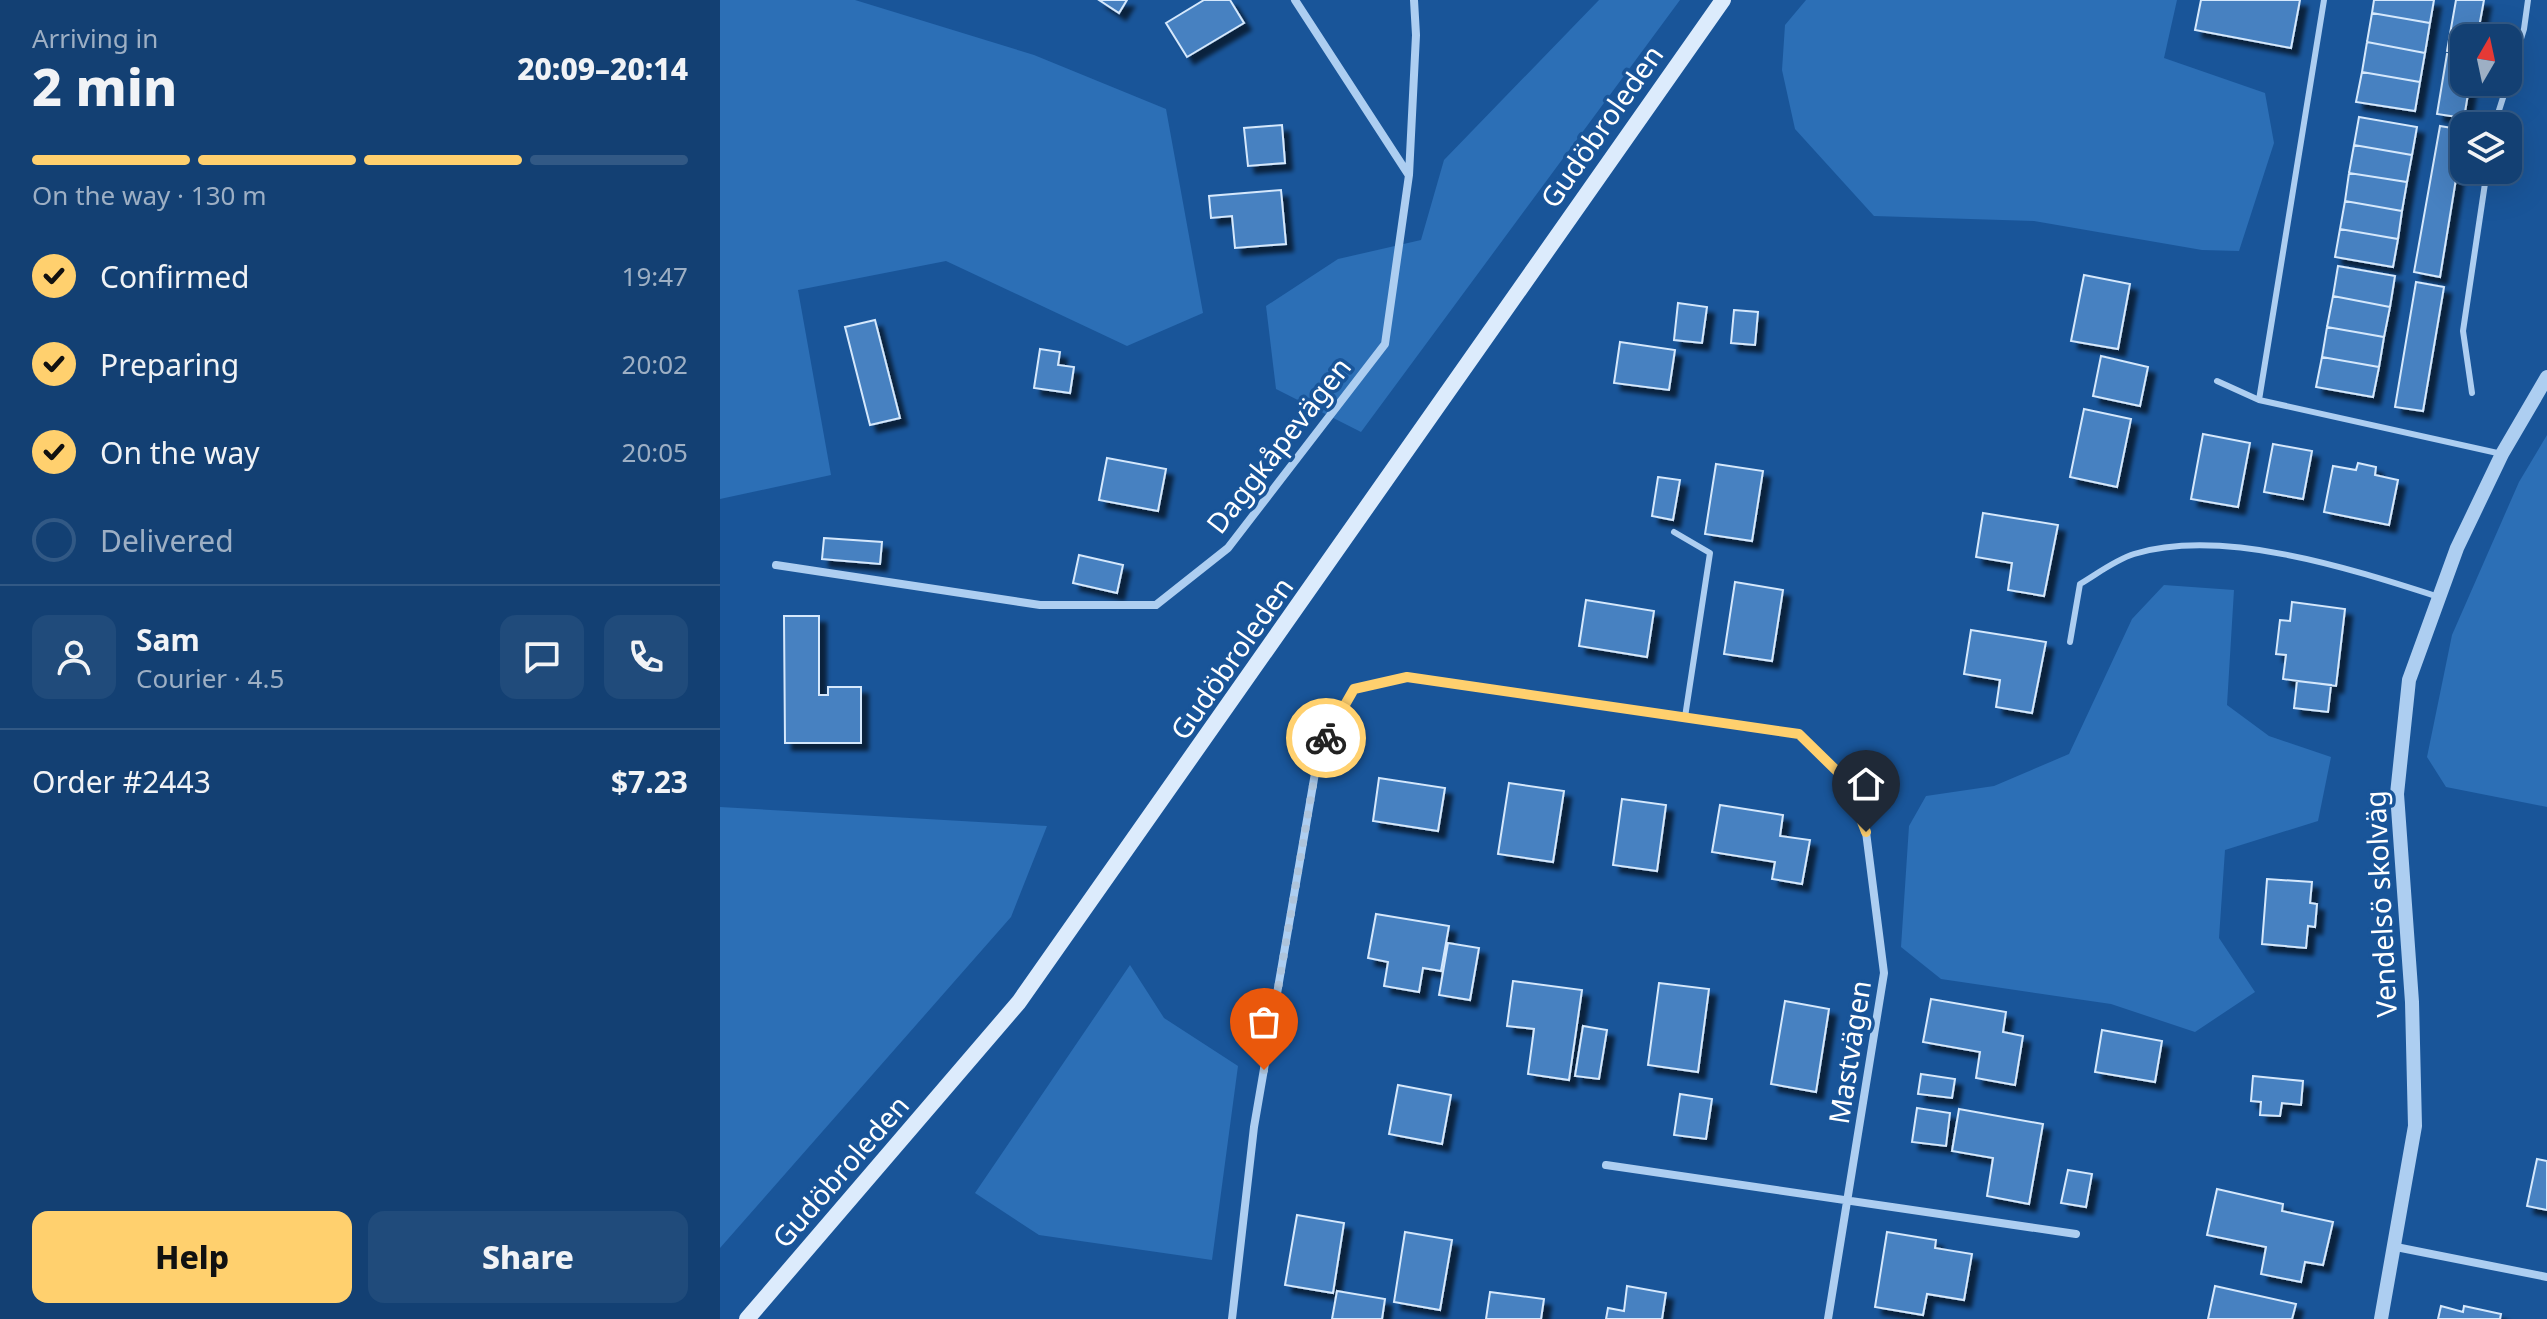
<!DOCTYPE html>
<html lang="en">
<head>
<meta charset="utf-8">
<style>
	body { margin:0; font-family:"Noto Sans",sans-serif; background:#204b7b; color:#f1f3f6; height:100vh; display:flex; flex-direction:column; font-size:30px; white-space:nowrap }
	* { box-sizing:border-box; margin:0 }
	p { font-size:26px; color:#9dafc4 }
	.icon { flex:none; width:44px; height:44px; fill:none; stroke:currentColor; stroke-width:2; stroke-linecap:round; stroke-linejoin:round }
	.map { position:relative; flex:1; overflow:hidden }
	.drawer { display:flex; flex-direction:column; background:#134073; width:720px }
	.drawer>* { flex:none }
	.needle { width:52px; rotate:9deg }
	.fabs { position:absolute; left:1730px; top:24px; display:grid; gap:16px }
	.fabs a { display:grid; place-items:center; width:72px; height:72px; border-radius:16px; background:#134073; box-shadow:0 8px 32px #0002,0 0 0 2px #325985; font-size:40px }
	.pin { position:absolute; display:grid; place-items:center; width:68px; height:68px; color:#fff; margin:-82px -34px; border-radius:50% 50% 50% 0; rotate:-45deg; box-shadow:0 0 8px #0007 }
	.pin .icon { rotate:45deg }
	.courier { position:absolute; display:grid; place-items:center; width:80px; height:80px; margin:-40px; border:6px solid #ffd06e; border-radius:50%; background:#fff; color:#222; box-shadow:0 2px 10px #0007 }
	.summary em { font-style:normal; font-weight:800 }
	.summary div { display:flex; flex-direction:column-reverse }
	.summary { display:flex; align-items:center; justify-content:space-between; height:136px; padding:0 32px }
	h1 { font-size:52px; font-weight:800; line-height:60px }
	.bar { display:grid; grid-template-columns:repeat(4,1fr); gap:12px 8px; align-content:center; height:96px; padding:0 32px }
	.bar i { height:10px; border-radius:6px; background:#325985 }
	.bar .current { background:#ffd06e }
	.bar p { grid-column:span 4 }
	.line { display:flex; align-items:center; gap:20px; padding:0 32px; border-top:2px solid #325985 }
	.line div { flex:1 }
	.round { display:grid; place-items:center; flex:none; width:84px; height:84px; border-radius:16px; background:#204b7b }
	ol { padding:0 32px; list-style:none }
	li { display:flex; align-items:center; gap:24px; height:88px }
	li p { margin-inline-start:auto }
	li .icon { padding:8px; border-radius:50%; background:#ffd06e; color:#111; stroke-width:4 }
	li:last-child { color:#9dafc4 }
	li i { width:44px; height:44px; border:4px solid #325985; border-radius:50% }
	.action { display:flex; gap:16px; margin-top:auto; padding:16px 32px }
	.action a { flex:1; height:92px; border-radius:16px; background:#ffd06e; color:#111; font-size:32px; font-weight:800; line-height:92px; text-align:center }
	.action a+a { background:#204b7b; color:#f1f3f6 }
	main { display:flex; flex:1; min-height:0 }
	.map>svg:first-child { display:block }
</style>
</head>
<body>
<main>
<section class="drawer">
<div class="summary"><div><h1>2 min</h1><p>Arriving in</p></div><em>20:09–20:14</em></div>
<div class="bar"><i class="current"></i><i class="current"></i><i class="current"></i><i></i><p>On the way · 130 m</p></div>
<ol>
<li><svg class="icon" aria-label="check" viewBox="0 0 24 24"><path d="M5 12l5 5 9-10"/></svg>Confirmed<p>19:47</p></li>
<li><svg class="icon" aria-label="check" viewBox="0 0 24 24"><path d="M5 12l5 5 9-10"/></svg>Preparing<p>20:02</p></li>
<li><svg class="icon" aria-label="check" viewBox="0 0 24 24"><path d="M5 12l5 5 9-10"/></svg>On the way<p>20:05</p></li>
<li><i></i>Delivered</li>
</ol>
<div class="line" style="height:144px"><a class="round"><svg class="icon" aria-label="person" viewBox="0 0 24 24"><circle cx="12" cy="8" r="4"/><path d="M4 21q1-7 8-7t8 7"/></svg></a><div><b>Sam</b><p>Courier · 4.5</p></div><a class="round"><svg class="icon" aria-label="chat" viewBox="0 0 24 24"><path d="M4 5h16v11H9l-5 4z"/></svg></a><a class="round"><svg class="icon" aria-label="phone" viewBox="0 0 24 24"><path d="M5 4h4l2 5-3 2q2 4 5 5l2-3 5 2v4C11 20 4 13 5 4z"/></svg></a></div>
<div class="line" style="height:104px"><div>Order #2443</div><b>$7.23</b></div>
<div class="action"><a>Help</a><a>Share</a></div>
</section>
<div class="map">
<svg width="1827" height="1319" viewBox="0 0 1827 1319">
	<defs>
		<filter id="shadow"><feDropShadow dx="7" dy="7" stdDeviation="2" flood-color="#0009"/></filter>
	</defs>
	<rect width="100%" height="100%" fill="#195599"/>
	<path fill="#2c6fb6" d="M0,0H135L314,55L446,109L483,313L407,346L226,261L78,290L111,475L0,499Z
		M879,0H960L641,432L556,389L546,306L618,259L701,240L724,160Z
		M1086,0H1457L1444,58L1545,93L1554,143L1519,251L1482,250L1314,221L1154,216L1075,129L1062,70L1065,25Z
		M1827,435V807L1726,787L1707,757L1732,635L1799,482Z
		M1444,585L1514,590L1507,705L1549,736L1611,757L1598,821L1505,850L1499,938L1535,992L1475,1032L1391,1004L1221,979L1181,947L1189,826L1206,796L1274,786L1349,754L1412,619Z
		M0,807L327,826L291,917L0,1248Z
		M410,965L444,1018L518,1066L492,1260L319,1235L255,1193Z"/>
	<path fill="#4681c1" stroke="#d5e8fc" stroke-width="2" filter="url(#shadow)" d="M379,0H407L399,13Z
		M484,0H510L524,23L467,57L446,23Z
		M1481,0H1580L1571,48L1475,30Z
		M1654,0H1714L1710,23L1652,13Z
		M1736,0H1764L1757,38H1744V54L1727,51Z
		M1652,13L1710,23L1705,53L1647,42Z
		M1647,42L1705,53L1700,82L1642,72Z
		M1727,54L1744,57V82H1750L1744,118L1717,114Z
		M1642,72L1700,82L1695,111L1636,102Z
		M1639,117L1697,127L1692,155L1634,145Z
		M562,125L565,163L528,166L524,128Z
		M1720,126L1744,130L1720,277L1694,272Z
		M1634,145L1692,155L1687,182L1629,173Z
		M1629,173L1687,182L1682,211L1625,201Z
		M561,190L566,244L515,248L512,216L491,218L489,196Z
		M1625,201L1682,211L1678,239L1620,229Z
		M1620,229L1678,239L1673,267L1615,257Z
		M1618,266L1675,276L1670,307L1613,296Z
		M1364,275L1410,284L1398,349L1351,341Z
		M1696,282L1724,287L1703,411L1675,407Z
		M1613,296L1670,307L1664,337L1607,327Z
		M958,303L987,307L982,343L954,340Z
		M1014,310L1038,312L1035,345L1011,343Z
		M155,320L180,418L150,425L125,327Z
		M1607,327L1664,337L1659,367L1602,357Z
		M900,342L955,350L949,390L894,383Z
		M320,349L340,352L338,365L354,367L350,393L314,388Z
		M1381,356L1428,367L1420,406L1373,396Z
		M1602,357L1659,367L1653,397L1596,387Z
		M1364,409L1411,419L1397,487L1350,477Z
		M1483,434L1530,443L1518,507L1471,499Z
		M1553,444L1592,451L1583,499L1544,492Z
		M387,458L446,469L438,511L379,500Z
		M1638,463L1656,467L1655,475L1678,480L1669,525L1604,512L1613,466L1636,470Z
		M996,464L1043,471L1032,541L985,534Z
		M938,477L960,480L953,520L932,516Z
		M1263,513L1338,525L1324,596L1288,590L1292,563L1256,557Z
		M104,538L162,542L160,564L102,559Z
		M359,555L403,565L397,593L353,583Z
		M1015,582L1063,590L1052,661L1004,654Z
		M866,600L934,611L927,657L859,646Z
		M1572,602L1625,609L1616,686L1563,679L1566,655L1556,654L1560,620L1570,621Z
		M64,616H99V695H108V687H141V743H65Z
		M1251,630L1326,642L1312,713L1276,707L1280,680L1244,674Z
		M1577,681L1611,685L1608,712L1574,708Z
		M659,778L725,788L718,831L653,821Z
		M789,783L844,791L833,862L778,854Z
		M902,799L946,805L937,871L893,865Z
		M1000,805L1063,815L1060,836L1090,840L1082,884L1052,879L1055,862L992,852Z
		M1547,879L1592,882L1590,903L1597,904L1595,927L1588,926L1586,948L1542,944Z
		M656,914L729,926L721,971L703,968L699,992L664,986L668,962L648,958Z
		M728,943L759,948L750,1000L719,995Z
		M793,981L862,990L849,1080L808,1074L814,1029L787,1026Z
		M939,983L989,989L978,1072L928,1065Z
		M1211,999L1286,1012L1283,1032L1303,1036L1295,1085L1256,1078L1260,1052L1203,1042Z
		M1065,1001L1109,1009L1096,1092L1051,1084Z
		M863,1026L887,1030L879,1079L855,1076Z
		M1382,1030L1442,1041L1435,1082L1375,1072Z
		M1201,1074L1235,1079L1232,1098L1198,1094Z
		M1533,1076L1583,1081L1581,1105L1562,1103L1560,1116L1540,1115L1541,1102L1531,1101Z
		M678,1085L731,1095L722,1144L669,1134Z
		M960,1094L992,1099L986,1139L954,1135Z
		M1197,1108L1230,1113L1226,1146L1192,1142Z
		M1239,1109L1323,1124L1309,1204L1267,1196L1273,1158L1232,1151Z
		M1817,1159L1827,1161V1210L1807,1206Z
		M1348,1170L1372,1174L1366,1207L1341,1203Z
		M1497,1189L1563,1204L1562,1211L1613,1222L1603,1265L1585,1262L1581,1282L1541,1274L1546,1247L1487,1235Z
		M577,1215L624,1223L613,1293L565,1285Z
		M685,1232L732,1240L720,1310L674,1302Z
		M1167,1232L1216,1240L1215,1248L1252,1254L1244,1300L1207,1294L1203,1315L1155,1307Z
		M907,1286L946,1293L942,1319H886L888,1308L904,1311Z
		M1495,1286L1576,1304L1572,1319H1488Z
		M617,1291L665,1299L662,1319H612Z
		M770,1292L824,1299L821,1319H766Z
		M1721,1306L1743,1312L1744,1306L1781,1314L1780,1319H1718Z"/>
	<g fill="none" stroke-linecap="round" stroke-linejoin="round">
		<path stroke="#adcef1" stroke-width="6" d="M1788,80L1804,29L1808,0
			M1774,126L1788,82
			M1497,381L1539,400L1782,454
			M1752,393L1743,331L1767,170
			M1539,400L1604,0
			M954,532L990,553L965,717
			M1350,642L1360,584C1377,574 1395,560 1414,554C1503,527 1632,569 1719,597"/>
		<path stroke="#adcef1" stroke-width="8" d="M575,0L688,174
			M56,565L320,605H436L508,548L665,344L689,175L696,35L694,0
			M886,1165L1356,1234
			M1676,1247L1827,1277
			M512,1319L534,1127L599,750L634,689L687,677L1079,734L1126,780L1146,832L1164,973L1108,1319"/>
		<path stroke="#adcef1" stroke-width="14" d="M1661,1319L1695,1126L1692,1002L1677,794L1689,680L1737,548L1782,454L1827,377"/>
		<path stroke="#dcebfc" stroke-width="16" d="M27,1319L299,1002L1003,0"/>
	</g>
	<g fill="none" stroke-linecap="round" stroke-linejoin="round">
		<path stroke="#aec4db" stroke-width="8" stroke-dasharray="0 14.4" d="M544,1070L599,750L606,738"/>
		<path stroke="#ffd06e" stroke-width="10" d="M606,738L634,689L687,677L1079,734L1126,780L1146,832"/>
	</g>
	<g text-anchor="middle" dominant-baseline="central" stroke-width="7" stroke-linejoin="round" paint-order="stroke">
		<g font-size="28" fill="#fff" stroke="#195599">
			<text transform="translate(881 126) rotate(-55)">Gudöbroleden</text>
			<text transform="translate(558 445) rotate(-52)">Daggkåpevägen</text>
			<text transform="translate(511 658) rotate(-55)">Gudöbroleden</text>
			<text transform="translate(1660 904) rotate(-93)">Vendelsö skolväg</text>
			<text transform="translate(1129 1052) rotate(-81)">Mastvägen</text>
			<text transform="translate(120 1171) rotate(-49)">Gudöbroleden</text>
		</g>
	</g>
</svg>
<div class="fabs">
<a><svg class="needle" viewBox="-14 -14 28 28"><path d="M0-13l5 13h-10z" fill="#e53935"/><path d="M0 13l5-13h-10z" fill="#9dafc4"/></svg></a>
<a><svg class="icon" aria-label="layers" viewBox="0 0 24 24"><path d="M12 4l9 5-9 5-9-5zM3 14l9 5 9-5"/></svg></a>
</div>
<div class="pin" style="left:544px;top:1070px;background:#ea580c"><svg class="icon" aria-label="bag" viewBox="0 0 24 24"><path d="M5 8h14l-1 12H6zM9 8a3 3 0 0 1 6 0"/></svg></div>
<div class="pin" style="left:1146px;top:832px;background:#1f2937"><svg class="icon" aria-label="home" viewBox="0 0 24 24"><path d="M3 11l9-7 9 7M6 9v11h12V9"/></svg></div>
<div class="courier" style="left:606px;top:738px"><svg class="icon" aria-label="bike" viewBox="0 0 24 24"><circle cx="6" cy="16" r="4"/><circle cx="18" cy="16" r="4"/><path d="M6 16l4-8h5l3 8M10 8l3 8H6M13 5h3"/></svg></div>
</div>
</main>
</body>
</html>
